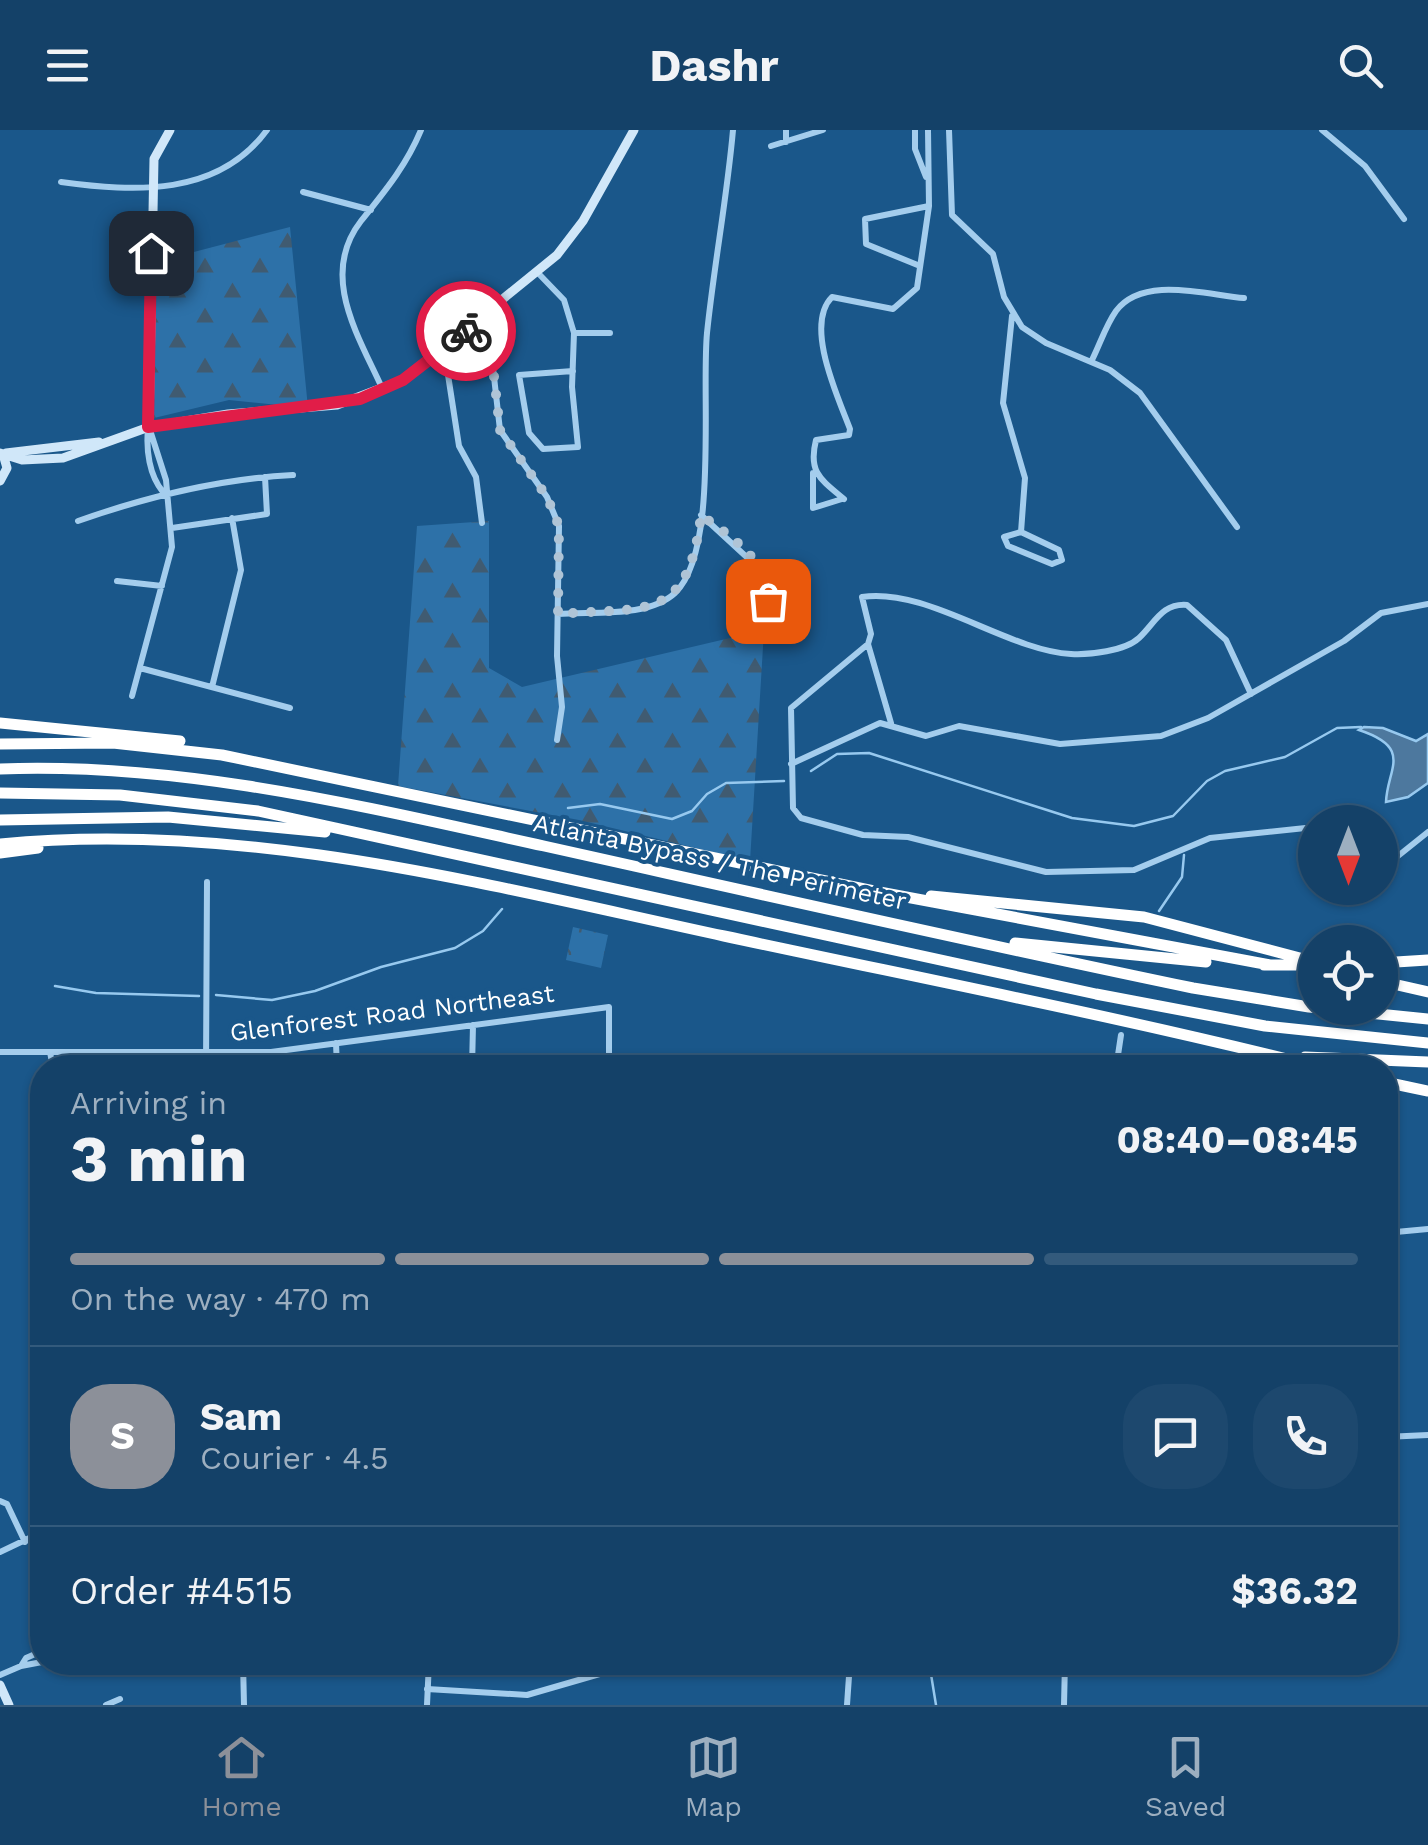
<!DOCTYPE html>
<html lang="en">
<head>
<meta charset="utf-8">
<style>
	body { margin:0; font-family:"Work Sans",sans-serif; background:#1d486e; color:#f1f3f6; height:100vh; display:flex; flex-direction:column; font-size:38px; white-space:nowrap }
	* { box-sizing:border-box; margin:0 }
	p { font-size:32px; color:#9dafc0 }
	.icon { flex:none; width:55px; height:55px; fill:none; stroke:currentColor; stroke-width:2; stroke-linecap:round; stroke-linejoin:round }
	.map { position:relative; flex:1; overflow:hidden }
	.drawer { position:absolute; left:30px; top:925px; width:1368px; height:620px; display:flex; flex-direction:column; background:#144168; border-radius:40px; box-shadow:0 2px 8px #0004,0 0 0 2px #335a7c }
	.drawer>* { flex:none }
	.needle { width:65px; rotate:180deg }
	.tools { position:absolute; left:1298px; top:675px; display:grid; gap:20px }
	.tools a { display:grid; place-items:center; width:100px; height:100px; border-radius:50%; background:#144168; box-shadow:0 2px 8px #0004,0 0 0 2px #335a7c; font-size:50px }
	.pin { position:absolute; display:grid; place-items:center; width:85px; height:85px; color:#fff; margin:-42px; border-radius:20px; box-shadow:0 5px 15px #0006 }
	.courier { position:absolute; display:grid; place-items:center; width:100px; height:100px; margin:-50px; border:8px solid #e11d48; border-radius:50%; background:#fff; color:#222; box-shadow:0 2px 12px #0007 }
	.summary em { font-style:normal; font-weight:700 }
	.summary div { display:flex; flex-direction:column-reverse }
	.summary { display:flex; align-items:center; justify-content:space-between; height:170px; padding:0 40px }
	h1 { font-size:65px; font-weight:700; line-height:75px }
	.bar { display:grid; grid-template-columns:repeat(4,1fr); gap:15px 10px; align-content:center; height:120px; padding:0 40px }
	.bar i { height:12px; border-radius:8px; background:#335a7c }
	.bar .on { background:#8c9099 }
	.bar p { grid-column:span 4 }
	.line { display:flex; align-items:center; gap:25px; padding:0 40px; border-top:2px solid #335a7c }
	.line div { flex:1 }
	.round { display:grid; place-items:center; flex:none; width:105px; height:105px; border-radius:40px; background:#1d486e }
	header { display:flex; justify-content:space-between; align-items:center; height:130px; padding:0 40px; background:#144168; font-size:45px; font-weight:700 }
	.dock { display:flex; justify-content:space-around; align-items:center; height:140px; border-top:2px solid #335a7c; background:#144168; font-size:28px; color:#9dafc0 }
	.dock a { display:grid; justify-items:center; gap:5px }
	.dock .on { color:#8c9099 }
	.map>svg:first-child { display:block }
</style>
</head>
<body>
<header><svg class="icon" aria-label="menu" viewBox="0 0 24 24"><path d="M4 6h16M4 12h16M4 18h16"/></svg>Dashr<svg class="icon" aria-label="search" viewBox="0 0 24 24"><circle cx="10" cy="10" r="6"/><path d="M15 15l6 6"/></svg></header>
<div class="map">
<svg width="1428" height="1575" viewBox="0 0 1428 1575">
	<defs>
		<pattern id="forest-firs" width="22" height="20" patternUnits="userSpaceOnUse" patternTransform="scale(2.5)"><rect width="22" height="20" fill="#2d71a8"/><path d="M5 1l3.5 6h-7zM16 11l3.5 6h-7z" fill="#405b71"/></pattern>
		<pattern id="park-crowns" width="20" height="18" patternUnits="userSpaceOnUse" patternTransform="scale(2.5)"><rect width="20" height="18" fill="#2d71a8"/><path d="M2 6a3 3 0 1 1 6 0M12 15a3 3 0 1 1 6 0" fill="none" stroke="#405b71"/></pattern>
	</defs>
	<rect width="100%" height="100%" fill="#1a578a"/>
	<path fill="url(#forest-firs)" d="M290,97L308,278L229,270L154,288L155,175L144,135Z
		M489,391V538L522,557L764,500L750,731L579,690L398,656L417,396Z"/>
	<path fill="url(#park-crowns)" d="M573,797L608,805L601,838L566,830Z"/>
	<path fill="#4d789e" stroke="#97c9ef" stroke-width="2.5" d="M1364,597L1383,598L1416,611L1428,604V653L1408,667L1386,672C1387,639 1414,618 1359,600Z"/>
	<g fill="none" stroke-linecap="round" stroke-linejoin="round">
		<path stroke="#97c9ef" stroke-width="2.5" d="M811,641L837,624L869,623L1072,688L1134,696L1173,686L1207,651L1225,641L1285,627L1337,598L1361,597
			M568,678L600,674L672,689L692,681L707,664L726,653L784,651
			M1159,781L1182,747L1184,725
			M55,856L96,863L199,866
			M216,865L272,870L315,861L381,837L455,818L483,801L502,779
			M929,1532L936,1575"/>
		<path stroke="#a4cded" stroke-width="6" d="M915,0V19L926,47
			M949,0L952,85L993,124L1004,167L1022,197L1046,213L1110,240L1140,263L1237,397
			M1322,0L1365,36L1404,89
			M786,12V0
			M771,16L823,0
			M61,52C134,62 218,67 267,0
			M303,62L371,80
			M920,136L866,114L865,89L929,76
			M538,143L564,170L574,203L572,257L578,317L543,319L529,303L519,245L573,241
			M487,185L500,300L547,367L559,396L557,526L562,577L557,610
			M1012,186L1003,273L1025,348L1021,402L1059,420L1062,430L1052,434L1008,416L1004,407L1021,402
			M574,203H610
			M444,219L459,316L476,347L482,393
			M1092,230C1100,214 1106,195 1116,181C1143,145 1207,165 1244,168
			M382,258C358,205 319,145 361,91C385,61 406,36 421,0
			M148,299C146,320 149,345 163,362
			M813,343V378L842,369
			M844,369C820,349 808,342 816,310L849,305L850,299C838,267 804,195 832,167L893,179L917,158L929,76L928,0
			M701,385L764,443L768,471
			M78,391C149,366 218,349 293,345
			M172,398L267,384L265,347
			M117,451L162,456
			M558,484C593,481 648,488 675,463C719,421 701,265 707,203C714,135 727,68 733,0
			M868,514L791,578L793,678L801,688L863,705L908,707L1046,742L1134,740L1210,708L1315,697
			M140,538L290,578
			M212,557L241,440L232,388
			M132,566L172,417L166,350L149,297
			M891,593L868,514L871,504L862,467C927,457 1008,521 1071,524C1089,525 1125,521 1139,508C1155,493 1162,473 1187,475L1226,510L1251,564
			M791,634L880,593L926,606L959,596L1060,614L1161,606L1208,588L1344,511L1381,483L1428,474
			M1380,727L1398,726L1428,702
			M1121,905L1118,925L1125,938
			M336,913L337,938
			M0,922H271L609,877V938
			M50,922L53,938
			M206,938L207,752
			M472,938L473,895
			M1385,1103L1428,1099
			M1385,1307L1428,1305
			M0,1371L7,1374L25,1412
			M0,1422L42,1402
			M42,1521L26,1528L21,1536L42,1532
			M243,1532L244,1575
			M0,1545L21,1536
			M427,1559L527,1565L641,1532
			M106,1575L120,1569
			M427,1575L429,1532
			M847,1575L850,1532
			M1064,1575L1065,1532"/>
		<path stroke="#d0e7f9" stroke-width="9" d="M149,297L154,29L170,0
			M0,323L22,330L63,328L149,297L228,284L337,275L403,250L557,125L583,91L634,0
			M6,323L99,312
			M0,351L7,338L3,324
			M0,1555L9,1575"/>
		<path stroke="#fff" stroke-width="11" d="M0,593L180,611
			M0,614L113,613L222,625L874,761L1270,835
			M0,639C184,632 365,677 544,716C760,764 976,813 1193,858L1309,877L1428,889
			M0,663L120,665L258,681L1096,864L1265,896L1428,913
			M0,690L168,687L325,702
			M0,714C245,690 486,755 724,806C924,849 1125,888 1323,938
			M0,723L38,718
			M931,766L1144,787L1315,832
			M1015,813L1206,832
			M1380,833L1428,830
			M1264,835H1310
			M1380,851L1428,862
			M1305,927L1428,932
			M1385,952L1428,961"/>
	</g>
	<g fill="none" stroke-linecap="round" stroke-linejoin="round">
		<path stroke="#afc4d6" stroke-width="10" stroke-dasharray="0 18" d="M466,201L487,184L500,300L547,367L559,396L558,484C648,477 688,492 701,385C730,406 770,431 768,471"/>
		<path stroke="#e11d48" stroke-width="12" d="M151,123L148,297L360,269L403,250L466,201"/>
	</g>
	<g text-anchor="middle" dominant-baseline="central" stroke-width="8" stroke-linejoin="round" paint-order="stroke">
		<g font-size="25" fill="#fff" stroke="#1a578a">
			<text transform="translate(720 732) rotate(12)">Atlanta Bypass / The Perimeter</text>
			<text transform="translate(392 883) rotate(-7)">Glenforest Road Northeast</text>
		</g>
	</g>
</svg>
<div class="tools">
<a><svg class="needle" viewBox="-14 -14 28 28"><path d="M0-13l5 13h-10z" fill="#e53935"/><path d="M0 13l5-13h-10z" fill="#9dafc0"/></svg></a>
<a><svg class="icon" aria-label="locate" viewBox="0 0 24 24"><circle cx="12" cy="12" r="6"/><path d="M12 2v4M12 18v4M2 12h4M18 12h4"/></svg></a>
</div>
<div class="pin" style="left:768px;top:471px;background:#ea580c"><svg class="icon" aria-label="bag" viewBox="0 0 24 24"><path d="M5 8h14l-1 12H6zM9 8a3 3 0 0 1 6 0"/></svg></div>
<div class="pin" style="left:151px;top:123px;background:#1f2937"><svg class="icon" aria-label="home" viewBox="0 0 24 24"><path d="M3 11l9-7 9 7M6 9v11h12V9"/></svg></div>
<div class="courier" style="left:466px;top:201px"><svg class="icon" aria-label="bike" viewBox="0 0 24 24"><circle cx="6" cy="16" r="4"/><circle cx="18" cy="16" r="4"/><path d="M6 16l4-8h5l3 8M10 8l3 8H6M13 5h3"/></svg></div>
<section class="drawer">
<div class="summary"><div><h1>3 min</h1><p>Arriving in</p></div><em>08:40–08:45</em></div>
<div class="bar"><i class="on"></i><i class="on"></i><i class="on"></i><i></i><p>On the way · 470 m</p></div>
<div class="line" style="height:180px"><b class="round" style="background:#8c9099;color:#fff">S</b><div><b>Sam</b><p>Courier · 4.5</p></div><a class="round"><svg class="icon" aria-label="chat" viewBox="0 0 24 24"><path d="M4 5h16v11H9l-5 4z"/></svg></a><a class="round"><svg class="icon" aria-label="phone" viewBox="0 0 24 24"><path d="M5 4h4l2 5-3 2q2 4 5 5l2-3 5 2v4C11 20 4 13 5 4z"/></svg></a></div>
<div class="line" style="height:130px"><div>Order #4515</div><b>$36.32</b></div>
</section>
</div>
<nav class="dock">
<a class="on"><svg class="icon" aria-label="home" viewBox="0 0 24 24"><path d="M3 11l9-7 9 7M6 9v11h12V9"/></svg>Home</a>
<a><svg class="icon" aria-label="map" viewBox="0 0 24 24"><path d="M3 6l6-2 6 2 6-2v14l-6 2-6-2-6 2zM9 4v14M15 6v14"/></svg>Map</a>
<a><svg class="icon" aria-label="saved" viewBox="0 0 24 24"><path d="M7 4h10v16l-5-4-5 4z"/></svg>Saved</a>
</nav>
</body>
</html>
